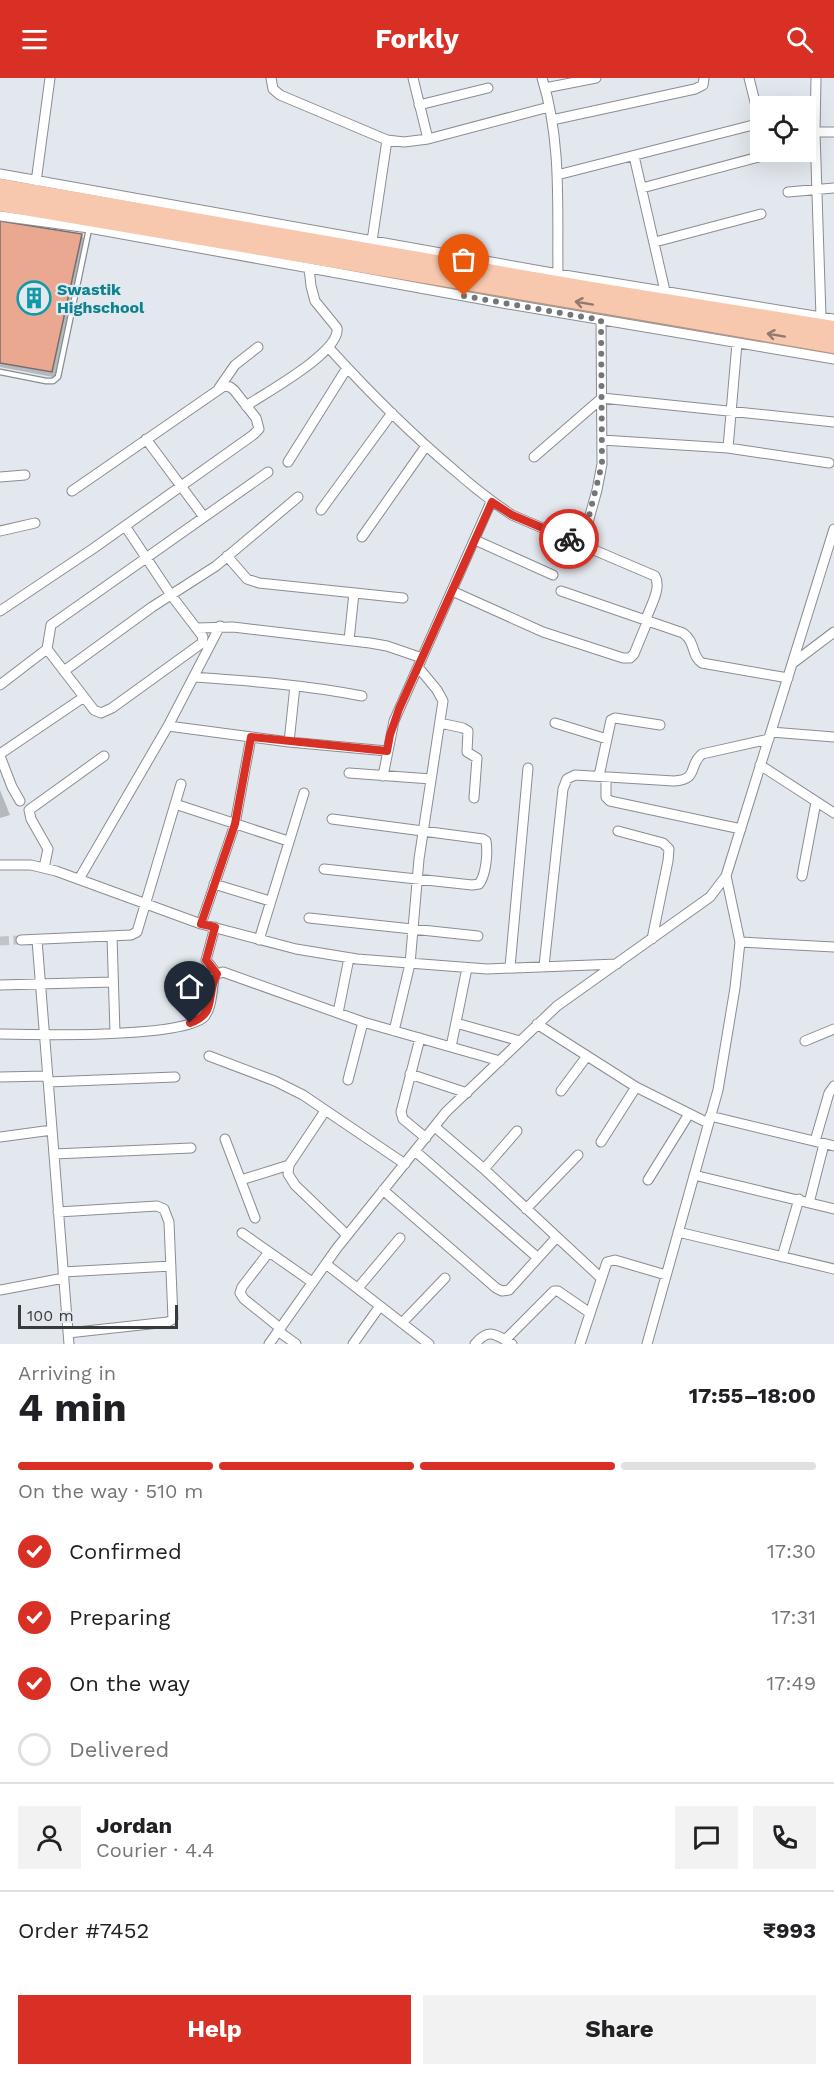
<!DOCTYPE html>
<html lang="en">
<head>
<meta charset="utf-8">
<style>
	body { margin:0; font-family:"Work Sans",sans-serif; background:#f2f2f2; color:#202124; height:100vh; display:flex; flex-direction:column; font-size:22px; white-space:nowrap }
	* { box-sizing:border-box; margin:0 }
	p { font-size:20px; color:#757577 }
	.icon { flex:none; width:33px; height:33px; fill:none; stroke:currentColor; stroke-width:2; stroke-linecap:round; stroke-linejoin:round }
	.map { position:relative; height:1266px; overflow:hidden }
	.sheet { display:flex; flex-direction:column; background:#fff; flex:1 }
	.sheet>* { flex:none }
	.controls { position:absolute; left:750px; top:18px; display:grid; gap:12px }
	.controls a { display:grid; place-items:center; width:66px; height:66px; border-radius:0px; background:#fff; box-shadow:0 6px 24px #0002; font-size:30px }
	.scale { position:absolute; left:18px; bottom:15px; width:160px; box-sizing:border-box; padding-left:6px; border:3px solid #383a3c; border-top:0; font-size:16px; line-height:21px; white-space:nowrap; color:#383a3c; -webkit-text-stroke:4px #e3e8ee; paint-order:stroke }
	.pin { position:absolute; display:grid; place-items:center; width:51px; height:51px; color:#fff; margin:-62px -26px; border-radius:50% 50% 50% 0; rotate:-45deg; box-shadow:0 0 6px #0007 }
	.pin .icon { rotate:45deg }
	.courier { position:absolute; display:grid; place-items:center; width:60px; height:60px; margin:-30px; border:4px solid #d93025; border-radius:50%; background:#fff; color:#222; box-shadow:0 2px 8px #0007 }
	.summary em { font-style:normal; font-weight:700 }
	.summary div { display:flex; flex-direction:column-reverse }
	.summary { display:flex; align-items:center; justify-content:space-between; height:102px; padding:0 18px }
	h1 { font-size:39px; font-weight:700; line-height:45px }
	.bar { display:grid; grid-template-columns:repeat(4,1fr); gap:9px 6px; align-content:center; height:72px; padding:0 18px }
	.bar i { height:8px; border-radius:4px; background:#e0e0e0 }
	.bar .on { background:#d93025 }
	.bar p { grid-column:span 4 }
	.line { display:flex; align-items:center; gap:15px; padding:0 18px; border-top:2px solid #e0e0e0 }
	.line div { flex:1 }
	.round { display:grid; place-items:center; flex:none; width:63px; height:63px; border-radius:0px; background:#f2f2f2 }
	ol { padding:0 18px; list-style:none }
	li { display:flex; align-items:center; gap:18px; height:66px }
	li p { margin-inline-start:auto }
	li .icon { padding:6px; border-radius:50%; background:#d93025; color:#fff; stroke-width:4 }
	li:last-child { color:#757577 }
	li i { width:33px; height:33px; border:3px solid #e0e0e0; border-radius:50% }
	.primary-button { display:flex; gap:12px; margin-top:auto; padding:12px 18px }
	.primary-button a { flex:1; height:69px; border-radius:0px; background:#d93025; color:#fff; font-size:24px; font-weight:700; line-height:69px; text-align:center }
	.primary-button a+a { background:#f2f2f2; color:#202124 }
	header { display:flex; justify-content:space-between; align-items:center; height:78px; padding:0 18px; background:#d93025; color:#fff; font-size:27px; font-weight:700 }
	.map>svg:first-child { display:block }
</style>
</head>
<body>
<header><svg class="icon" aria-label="menu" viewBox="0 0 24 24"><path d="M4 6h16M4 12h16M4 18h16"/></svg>Forkly<svg class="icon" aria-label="search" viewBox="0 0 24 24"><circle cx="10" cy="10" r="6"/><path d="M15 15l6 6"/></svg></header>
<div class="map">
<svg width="834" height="1266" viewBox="0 0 834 1266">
	<rect width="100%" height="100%" fill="#e3e8ee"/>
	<path fill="#0003" d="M0,145L81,157L87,164L58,300L0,289Z
		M0,712L10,737L0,740Z"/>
	<path fill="#eba890" stroke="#756e6b" stroke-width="1.5" d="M0,143L82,156L52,294L0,285Z"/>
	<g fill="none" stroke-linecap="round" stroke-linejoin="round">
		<path stroke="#c1c5ca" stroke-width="9" stroke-dasharray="9 4.5" stroke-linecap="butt" d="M0,863L21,862"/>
		<g stroke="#898d93" stroke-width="7">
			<path id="lane" d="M0,294L46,303H53L58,299L89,151"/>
		</g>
		<g stroke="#898d93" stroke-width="11">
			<path id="street" d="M271,0L273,11L280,17L387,62L404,64L428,61L549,29
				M413,0L428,61
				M542,0C562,63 557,131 558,196
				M816,0L815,54L821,239
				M545,10L596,0
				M419,27L488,10
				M552,42L695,11L703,7L704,0
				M806,54H834
				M634,78L665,213
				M0,96L558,196L834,241
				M557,97L757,46L759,40L749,0
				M36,104L50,0
				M642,110L766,77
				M788,114L834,110
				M0,138L89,150L508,226L834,281
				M372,163L387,62
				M655,164L761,136
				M329,270C368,313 409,354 454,392C472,408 491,423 512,437L655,498C662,510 650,529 646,541
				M219,310L235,287L258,269
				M246,328C265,315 341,274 337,250L315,223L311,208L309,190
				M146,361L204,439
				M602,362L728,370L829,385
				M728,370L737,265
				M534,379L602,320L834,344
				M288,384L347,290
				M0,399L25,397
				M321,432L392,335
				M0,453L35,445
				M362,459L426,368
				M475,462L553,497
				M582,466L597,412L602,386L601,242
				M227,478L247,501L259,505L403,520
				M452,513L543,554L623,580H630L634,576L648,542
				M561,513L683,555C696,564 691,578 702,585L788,600
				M0,533L94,470L253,357L259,351L256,340L234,312L230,309L224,308L72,413
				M196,550L233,549L370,565L387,568L422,580
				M349,562L354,515
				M47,571L94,632L101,635L112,630L202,565L203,559L200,555L171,517L125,448
				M793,585L834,554
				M64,593L152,529L216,488L298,419
				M194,599C250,603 307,607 362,618
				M0,607L47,571L51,547L268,394
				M440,645L463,650L468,653L467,674L477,680L474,720
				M555,645L607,661
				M168,648L289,664L387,673
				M771,654L834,659
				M289,664L295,608
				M0,676L84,619
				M0,678L12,709L20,723
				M760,687L834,735
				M349,695L431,701
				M383,698L394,643L491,424
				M599,698L611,642L615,640L660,647
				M606,699V719L610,723L741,751
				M175,726L288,763
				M618,753L663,765L669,771L668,783L652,861
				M0,787H31L56,793L201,846L296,871L357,881L487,891L617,886
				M44,790L48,771L31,741L29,732L104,678
				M324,791L472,807L479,806C486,797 488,775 486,763L483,761L332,741
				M802,798L816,724
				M79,801L168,648L220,548
				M214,806L270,823
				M309,840L478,858
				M201,846L235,746L251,659
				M215,849L206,882L217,896
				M112,858L115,955
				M21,862L131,857L137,854L181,706
				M37,862L69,1266
				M259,862L304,715
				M740,864L834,869
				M544,888L563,711L567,701L575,697L674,703C699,702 688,687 702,676L769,661
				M510,889L528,690
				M0,907L113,904
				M338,935L349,880
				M456,945L520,963
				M537,946L636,1009L708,1045
				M394,953L410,886L419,781L443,623L437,612L418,589
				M0,956C37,957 177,960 203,940C212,932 212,911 214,900L217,896L223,894L363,944L500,983
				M420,960L401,1034L403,1041L426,1060
				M805,963L834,951
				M451,969L467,890
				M209,978L275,1003L303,1017L405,1086
				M410,996L467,1015
				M0,999L48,998
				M348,1002L363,944
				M48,1004L175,999
				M561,1013L587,978
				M325,1033L289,1087L288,1096L295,1107L347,1157
				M710,1038L834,1068
				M435,1049L484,1091L601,1200
				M0,1059L52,1052
				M225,1061L255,1140
				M815,1063L829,1015L834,1008
				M601,1064L636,1009
				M415,1073L538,1180
				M54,1076L191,1070
				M484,1091L517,1053
				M694,1097L834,1131
				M241,1102L289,1087
				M648,1102L689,1036
				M383,1112L496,1210L502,1213L509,1212L556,1160
				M809,1125L824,1066
				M526,1131L578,1077
				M58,1134L157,1128L164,1131L169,1144L173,1241L168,1244L68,1255
				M678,1154L834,1191
				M242,1155L312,1204
				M269,1174L242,1209L240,1215L244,1221L280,1250
				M782,1179L799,1121
				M326,1186L429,1266
				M63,1194L171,1188
				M358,1210L400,1160
				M0,1212L64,1200
				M402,1245L445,1200
				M278,1253L296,1266
				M505,1262L554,1213H558L590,1235
				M269,1266L337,1170L446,1034L557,928L710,819L726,798L834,451
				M353,1266L380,1228
				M475,1266C489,1249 496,1257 512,1266
				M580,1266L607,1184L615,1182L666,1197
				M647,1266L718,1012L735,910L740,864L726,798"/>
		</g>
		<g stroke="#b49686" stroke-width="19">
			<path id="highway" d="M0,109L591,212L834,251
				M0,125C278,170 556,219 834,267"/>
		</g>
		<use href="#lane" stroke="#fff" stroke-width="4.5"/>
		<use href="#street" stroke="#fff" stroke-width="9"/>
		<use href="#highway" stroke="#f7c8ae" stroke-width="16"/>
	</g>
	<defs><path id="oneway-shaft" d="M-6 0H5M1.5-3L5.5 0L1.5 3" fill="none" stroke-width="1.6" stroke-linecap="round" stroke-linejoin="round" transform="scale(1.5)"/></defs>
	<g stroke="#8e7a6f">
		<use href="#oneway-shaft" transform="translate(584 225) rotate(-170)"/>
		<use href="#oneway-shaft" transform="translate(776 257) rotate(-170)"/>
	</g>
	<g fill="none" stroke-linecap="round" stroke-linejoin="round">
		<path stroke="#74777a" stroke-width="6" stroke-dasharray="0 10.8" d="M464,218L601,242L602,386L582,466L569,461"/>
		<path stroke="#d93025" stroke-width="8" d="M190,945C218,935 205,918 217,896L206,882L215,849L201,846L235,746L251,659L387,673L390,657L399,631L492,424L512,437L569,461"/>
	</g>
	<defs>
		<g id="building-ring" transform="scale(1.725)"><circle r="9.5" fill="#e3e8ee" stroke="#0f9aa8" stroke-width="1.5"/><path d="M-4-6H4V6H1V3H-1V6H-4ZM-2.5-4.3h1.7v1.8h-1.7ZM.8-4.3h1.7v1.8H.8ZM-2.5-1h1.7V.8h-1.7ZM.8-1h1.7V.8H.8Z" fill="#0f9aa8"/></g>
	</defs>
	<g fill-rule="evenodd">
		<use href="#building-ring" x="34" y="220"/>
	</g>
	<g text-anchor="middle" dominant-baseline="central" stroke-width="4.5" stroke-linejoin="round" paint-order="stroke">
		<g font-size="16" font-weight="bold" fill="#0d838f" stroke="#e3e8ee" text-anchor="start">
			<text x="57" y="211">Swastik<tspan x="57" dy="18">Highschool</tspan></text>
		</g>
	</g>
</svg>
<div class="controls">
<a><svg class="icon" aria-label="locate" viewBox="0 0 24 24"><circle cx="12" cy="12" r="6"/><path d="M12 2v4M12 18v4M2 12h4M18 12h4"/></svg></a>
</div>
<div class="scale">100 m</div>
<div class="pin" style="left:464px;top:218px;background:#ea580c"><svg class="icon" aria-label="bag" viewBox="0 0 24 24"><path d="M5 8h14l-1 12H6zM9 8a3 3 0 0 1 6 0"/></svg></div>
<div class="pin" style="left:190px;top:945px;background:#1f2937"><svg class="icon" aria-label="home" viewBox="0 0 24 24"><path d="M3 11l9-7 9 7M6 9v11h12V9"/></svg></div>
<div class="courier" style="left:569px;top:461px"><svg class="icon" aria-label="bike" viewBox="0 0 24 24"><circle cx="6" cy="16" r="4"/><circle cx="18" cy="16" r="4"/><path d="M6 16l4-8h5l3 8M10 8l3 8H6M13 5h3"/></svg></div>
</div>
<section class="sheet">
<div class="summary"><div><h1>4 min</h1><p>Arriving in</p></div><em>17:55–18:00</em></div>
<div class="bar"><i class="on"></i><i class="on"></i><i class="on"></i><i></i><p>On the way · 510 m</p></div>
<ol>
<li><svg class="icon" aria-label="check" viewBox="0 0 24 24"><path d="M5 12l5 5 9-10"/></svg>Confirmed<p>17:30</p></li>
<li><svg class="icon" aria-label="check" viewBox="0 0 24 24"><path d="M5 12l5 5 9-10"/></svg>Preparing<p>17:31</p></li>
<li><svg class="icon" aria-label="check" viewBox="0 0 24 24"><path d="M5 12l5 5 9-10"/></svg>On the way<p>17:49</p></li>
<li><i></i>Delivered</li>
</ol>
<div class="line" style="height:108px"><a class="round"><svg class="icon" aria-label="person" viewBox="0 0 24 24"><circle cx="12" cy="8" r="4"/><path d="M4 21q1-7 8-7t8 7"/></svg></a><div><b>Jordan</b><p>Courier · 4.4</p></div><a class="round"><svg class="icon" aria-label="chat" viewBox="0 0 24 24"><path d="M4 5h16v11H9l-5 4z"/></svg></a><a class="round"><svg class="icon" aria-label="phone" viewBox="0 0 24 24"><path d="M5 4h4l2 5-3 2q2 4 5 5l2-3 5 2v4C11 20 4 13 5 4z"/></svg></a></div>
<div class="line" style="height:78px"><div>Order #7452</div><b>₹993</b></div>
<div class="primary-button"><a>Help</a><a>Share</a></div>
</section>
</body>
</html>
